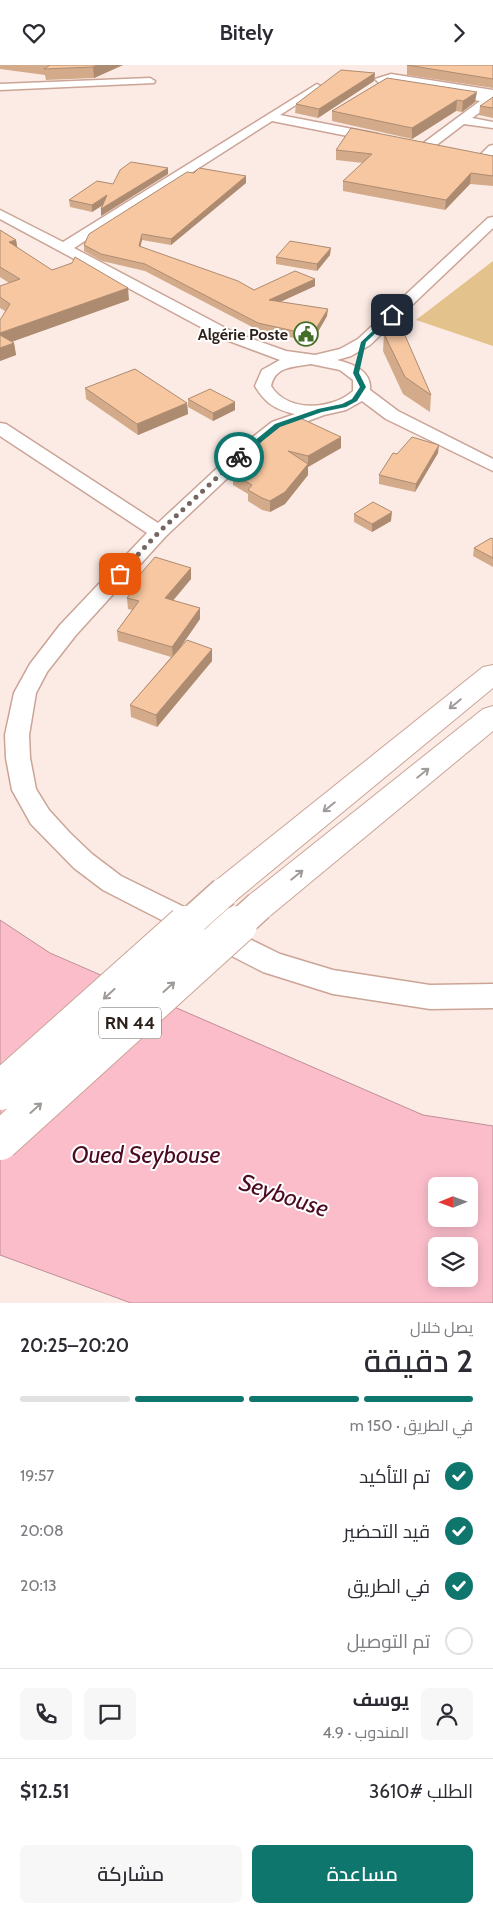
<!DOCTYPE html>
<html lang="ar">
<head>
<meta charset="utf-8">
<style>
	body { margin:0; font-family:Cabin,Cairo,sans-serif; background:#f7f7f7; color:#2b2b33; direction:rtl; height:100vh; display:flex; flex-direction:column; font-size:19px; white-space:nowrap }
	* { box-sizing:border-box; margin:0 }
	p { font-size:16px; color:#7c7c81 }
	.icon { flex:none; width:28px; height:28px; fill:none; stroke:currentColor; stroke-width:2; stroke-linecap:round; stroke-linejoin:round }
	.map { position:relative; height:1238px; overflow:hidden; direction:ltr }
	.drawer { display:flex; flex-direction:column; background:#fff; flex:1 }
	.drawer>* { flex:none }
	.needle { width:32px; rotate:269deg }
	.controls { position:absolute; left:428px; top:1112px; display:grid; gap:10px }
	.controls a { display:grid; place-items:center; width:50px; height:50px; border-radius:8px; background:#fff; box-shadow:0 2px 12px #0003; font-size:25px }
	.pin { position:absolute; display:grid; place-items:center; width:42px; height:42px; color:#fff; margin:-21px; border-radius:10px; box-shadow:0 2px 8px #0006 }
	.courier { position:absolute; display:grid; place-items:center; width:50px; height:50px; margin:-25px; border:4px solid #0f766e; border-radius:50%; background:#fff; color:#222; box-shadow:0 1px 6px #0007 }
	.headline em { font-style:normal; font-weight:600 }
	.headline div { display:flex; flex-direction:column-reverse }
	.headline { display:flex; align-items:center; justify-content:space-between; height:85px; padding:0 20px }
	h1 { font-size:32px; font-weight:600; line-height:38px }
	.bar { display:grid; grid-template-columns:repeat(4,1fr); gap:8px 5px; align-content:center; height:60px; padding:0 20px }
	.bar i { height:6px; border-radius:4px; background:#e1e1e2 }
	.bar .selected { background:#0f766e }
	.bar p { grid-column:span 4 }
	.line { display:flex; align-items:center; gap:12px; padding:0 20px; border-top:1px solid #e1e1e2 }
	.line div { flex:1 }
	.round { display:grid; place-items:center; flex:none; width:52px; height:52px; border-radius:8px; background:#f7f7f7 }
	ol { padding:0 20px; list-style:none }
	li { display:flex; align-items:center; gap:15px; height:55px }
	li p { margin-inline-start:auto }
	li .icon { padding:5px; border-radius:50%; background:#0f766e; color:#fff; stroke-width:4 }
	li:last-child { color:#7c7c81 }
	li i { width:28px; height:28px; border:2px solid #e1e1e2; border-radius:50% }
	.button { display:flex; gap:10px; margin-top:auto; padding:10px 20px }
	.button a { flex:1; height:58px; border-radius:8px; background:#0f766e; color:#fff; font-size:20px; font-weight:600; line-height:58px; text-align:center }
	.button a+a { background:#f7f7f7; color:#2b2b33 }
	header { display:flex; justify-content:space-between; align-items:center; height:65px; padding:0 20px; background:#fff; font-size:22px; font-weight:600 }
	.map>svg:first-child { display:block }
</style>
</head>
<body>
<header><svg class="icon" aria-label="forward" viewBox="0 0 24 24"><path d="M9 5l7 7-7 7"/></svg>Bitely<svg class="icon" aria-label="heart" viewBox="0 0 24 24"><path d="M12 20l-8-8c-3-5 5-10 8-4 3-6 11-1 8 4z"/></svg></header>
<div class="map">
<svg width="493" height="1238" viewBox="0 0 493 1238">
	<rect width="100%" height="100%" fill="#fcebe5"/>
	<path fill="#e4c28b" d="M493,196V281L416,255Z"/>
	<path fill="#fcbdcb" stroke="#be8e96" fill-rule="evenodd" d="M0,855L50,888L423,1050L493,1061V1238H131L0,1190ZM436,1121H469V1154H436ZM436,1181H469V1214H436Z"/>
	<g fill="none" stroke-linecap="round" stroke-linejoin="round">
		<g stroke="#cba496" stroke-width="3">
			<path id="minor" d="M391,9L493,25V38L472,53L493,57V63L464,59L430,85H422L420,82L422,79L480,36L442,29L440,27L446,24L414,19V23L410,24L380,19L375,14Z
				M150,13L155,16L154,18L0,25V19Z
				M317,19L322,22L321,24L280,50L378,69L384,73L382,76L378,77L272,56L74,183L233,267L286,286L315,290L340,284L358,274L488,153L493,152V163L370,280L351,291L337,295C353,299 372,306 370,325L398,346L493,394V406L386,354L362,336L346,345L324,350L284,365L253,389L166,471L76,570L47,607L36,628L29,670L30,693L36,724L49,745L70,768L92,789L121,811L280,889L333,905L430,920L493,919V943L430,944L333,929L263,907L103,825L74,803L31,759L12,725L6,693L5,670L14,628L30,599L60,560L147,468L0,371V358L6,359L158,458L241,381L272,357L295,349C276,345 265,338 255,321L262,305L280,295L221,273L0,154V145L63,177ZM311,299L340,305L353,315V326C332,345 288,348 271,321C275,301 294,302 311,299Z
				M493,80V90L487,96H479L477,93L489,81Z"/>
		</g>
		<g stroke="#cba496" stroke-width="2">
			<path id="highway" d="M493,600V623L235,836L224,840L213,836L208,827L213,818L483,602Z
				M493,641V666L271,850L259,854L247,850L243,841L247,832L483,644Z"/>
		</g>
		<use href="#minor" fill="#fff" fill-rule="evenodd"/>
		<use href="#highway" fill="#fff" fill-rule="evenodd"/>
		<g stroke="#cba496" stroke-width="32" stroke-linecap="butt">
			<path id="highway-bridge-far1" d="M185,862L224,827
				M236,862L259,841"/>
		</g>
		<g stroke="#cba496" stroke-width="40" stroke-linecap="butt">
			<path id="highway-bridge" d="M0,1026L186,860
				M0,1076L238,860"/>
		</g>
		<use href="#highway-bridge-far1" stroke="#fff" stroke-width="29"/>
		<use href="#highway-bridge" stroke="#fff" stroke-width="38"/>
	</g>
	<path fill="#d4ab8a" d="M0,0H123L94,13L46,15L45,10L0,4Z
		M407,0H493V23L407,10Z
		M375,8L374,16L318,53L295,48L296,39Z
		M387,13L475,37L462,47L456,46L412,74L332,56V46Z
		M493,32V53L479,50L480,41Z
		M336,85L493,91V121L470,119L445,145L343,126V116L363,98L336,95Z
		M168,103V109L101,151L102,140L92,147L70,142L69,135L113,119Z
		M246,118L171,180L142,175L140,182L254,225L315,214V221L280,237L327,251L312,277L258,265L145,206L102,196L84,186V180Z
		M0,165L16,175L17,183L52,205L129,235L11,277L14,278L16,290L0,296V268L5,246L0,243V221L9,218L0,212Z
		M330,190L317,206L276,199V192Z
		M384,269L431,330L430,347L403,329L383,286Z
		M85,323L187,338L188,349L138,370L86,334Z
		M188,334L235,345L213,356L188,342Z
		M269,368L341,383L308,402V410L285,439L270,447L262,445L248,436V429L233,420V409Z
		M438,388L415,427L379,419V410Z
		M354,449L391,456L372,467L354,457Z
		M493,474V502L473,491L474,483Z
		M191,503V514L173,535L200,554L181,581L212,596L157,662L131,652L130,640L171,592L118,576L117,566L132,545L128,544L127,533L137,521L136,514Z"/>
	<path fill="#ad8b71" d="M97,0H123L94,13L93,2Z
		M375,8L374,16L318,53L319,44Z
		M477,27L475,37L462,47L463,36Z
		M457,35L456,46L412,74V63Z
		M168,103V109L101,151V144Z
		M471,108L470,119L445,145L446,135Z
		M246,111V118L171,180V174Z
		M107,130L108,137L92,147V140Z
		M142,169V175L139,187V181Z
		M16,175L18,186L9,177Z
		M331,183L330,190L317,206V199Z
		M315,214V221L269,242V235Z
		M128,223L129,235L0,281V268Z
		M328,244L327,251L312,277V270Z
		M14,278L16,290L0,296V283Z
		M235,337V345L213,356V348Z
		M187,338L188,349L138,370L137,359Z
		M341,372V383L308,402V410L285,439L270,447V436L308,399V391Z
		M439,380L438,388L415,427L416,419Z
		M392,447L391,456L372,467V459Z
		M191,503V514L166,544L165,533Z
		M200,543V554L173,593L172,582Z
		M212,584V596L157,662L156,650Z"/>
	<path fill="#f7c7a1" stroke="#ad8b71" d="M50,0H97L93,2L44,4Z
		M407,0H493V14Z
		M341,5L375,8L319,44L296,39Z
		M387,13L477,27L463,36L457,35L412,63L332,46Z
		M493,32V43L480,41Z
		M351,63L493,91V111L471,108L446,135L343,116L372,89L336,85Z
		M131,97L168,103L101,144L107,130L92,140L69,135L97,116L113,119L120,105Z
		M199,103L246,111L171,174L142,169L139,181L238,216L254,225L295,206L315,214L269,235L328,244L312,270L258,258L145,199L101,189L84,180L89,169L187,107L194,108Z
		M0,165L16,175L9,177L52,205L72,198L75,192L128,223L0,268V255L10,239L0,232V221L20,214L0,202Z
		M290,176L331,183L317,199L276,192Z
		M400,259L431,330L405,312L384,269Z
		M0,270L14,278L0,283Z
		M135,304L187,338L137,359L85,323Z
		M210,324L235,337L213,348L188,334Z
		M298,352L341,372L308,391L288,386L308,399L285,427L270,436L262,433L248,425L252,420L233,409L269,368L279,360Z
		M412,372L439,380L416,419L379,410L393,388L397,389Z
		M373,437L392,447L372,459L354,449Z
		M491,473L493,474V493L474,483Z
		M155,492L191,503L165,533L200,543L172,582L117,566L139,536L127,533L141,515L136,514Z
		M187,575L212,584L156,650L130,640Z"/>
	<defs><path id="oneway-shaft" d="M-6 0H5M1.5-3L5.5 0L1.5 3" fill="none" stroke-width="1.6" stroke-linecap="round" stroke-linejoin="round" transform="scale(1.25)"/></defs>
	<g stroke="#a09a98">
		<use href="#oneway-shaft" transform="translate(455 639) rotate(141)"/>
		<use href="#oneway-shaft" transform="translate(423 708) rotate(-39)"/>
		<use href="#oneway-shaft" transform="translate(329 742) rotate(141)"/>
		<use href="#oneway-shaft" transform="translate(297 810) rotate(-39)"/>
		<use href="#oneway-shaft" transform="translate(169 922) rotate(-42)"/>
		<use href="#oneway-shaft" transform="translate(109 929) rotate(138)"/>
		<use href="#oneway-shaft" transform="translate(36 1043) rotate(-42)"/>
	</g>
	<path fill="#0f766e" d="M391,249L395,250L366,277L359,308L366,322L357,336L346,342L322,347L280,362L241,393H236V391L275,359L318,344L342,339L352,334L360,322L353,308L361,277Z"/>
	<g fill="none" stroke-linecap="round" stroke-linejoin="round">
		<path stroke="#756660" stroke-width="5" stroke-dasharray="0 9" d="M120,509L159,467L239,392"/>
	</g>
	<defs>
		<g id="civic-ring" transform="scale(1.25)"><circle r="9.5" fill="#fff" stroke="#456e29" stroke-width="1.5"/><path d="M-.6-6.5H3V-4.5H.6V-3L4-1V1h2V6H-6V1h2V-1L-.6-3ZM-1.2 2.5V6h2.4V2.5Z" fill="#456e29"/></g>
	</defs>
	<g fill-rule="evenodd">
		<use href="#civic-ring" x="306" y="269"/>
	</g>
	<g text-anchor="middle" dominant-baseline="central" stroke-width="4" stroke-linejoin="round" paint-order="stroke">
		<g font-size="16" font-weight="bold" fill="#2d1f19" stroke="#fff" text-anchor="end">
			<text x="288" y="269">Algérie Poste</text>
		</g>
		<rect fill="#fff" stroke="#6c625e" stroke-width="1" x="99" y="942.5" width="62" height="31" rx="4"/>
		<g font-size="18" font-weight="bold" fill="#2d1f19">
			<text x="130" y="958">RN 44</text>
		</g>
		<g font-size="24" font-style="italic" fill="#4d0b23" stroke="#fff">
			<text x="146" y="1089">Oued Seybouse</text>
			<text transform="translate(284 1130) rotate(18)">Seybouse</text>
		</g>
	</g>
</svg>
<div class="controls">
<a><svg class="needle" viewBox="-14 -14 28 28"><path d="M0-13l5 13h-10z" fill="#e53935"/><path d="M0 13l5-13h-10z" fill="#7c7c81"/></svg></a>
<a><svg class="icon" aria-label="layers" viewBox="0 0 24 24"><path d="M12 4l9 5-9 5-9-5zM3 14l9 5 9-5"/></svg></a>
</div>
<div class="pin" style="left:120px;top:509px;background:#ea580c"><svg class="icon" aria-label="bag" viewBox="0 0 24 24"><path d="M5 8h14l-1 12H6zM9 8a3 3 0 0 1 6 0"/></svg></div>
<div class="pin" style="left:392px;top:250px;background:#1f2937"><svg class="icon" aria-label="home" viewBox="0 0 24 24"><path d="M3 11l9-7 9 7M6 9v11h12V9"/></svg></div>
<div class="courier" style="left:239px;top:392px"><svg class="icon" aria-label="bike" viewBox="0 0 24 24"><circle cx="6" cy="16" r="4"/><circle cx="18" cy="16" r="4"/><path d="M6 16l4-8h5l3 8M10 8l3 8H6M13 5h3"/></svg></div>
</div>
<section class="drawer">
<div class="headline"><div><h1>2 دقيقة</h1><p>يصل خلال</p></div><em>20:20–20:25</em></div>
<div class="bar"><i class="selected"></i><i class="selected"></i><i class="selected"></i><i></i><p>في الطريق · 150 m</p></div>
<ol>
<li><svg class="icon" aria-label="check" viewBox="0 0 24 24"><path d="M5 12l5 5 9-10"/></svg>تم التأكيد<p>19:57</p></li>
<li><svg class="icon" aria-label="check" viewBox="0 0 24 24"><path d="M5 12l5 5 9-10"/></svg>قيد التحضير<p>20:08</p></li>
<li><svg class="icon" aria-label="check" viewBox="0 0 24 24"><path d="M5 12l5 5 9-10"/></svg>في الطريق<p>20:13</p></li>
<li><i></i>تم التوصيل</li>
</ol>
<div class="line" style="height:90px"><a class="round"><svg class="icon" aria-label="person" viewBox="0 0 24 24"><circle cx="12" cy="8" r="4"/><path d="M4 21q1-7 8-7t8 7"/></svg></a><div><b>يوسف</b><p>المندوب · 4.9</p></div><a class="round"><svg class="icon" aria-label="chat" viewBox="0 0 24 24"><path d="M4 5h16v11H9l-5 4z"/></svg></a><a class="round"><svg class="icon" aria-label="phone" viewBox="0 0 24 24"><path d="M5 4h4l2 5-3 2q2 4 5 5l2-3 5 2v4C11 20 4 13 5 4z"/></svg></a></div>
<div class="line" style="height:65px"><div>الطلب #3610</div><b>$12.51</b></div>
<div class="button"><a>مساعدة</a><a>مشاركة</a></div>
</section>
</body>
</html>
